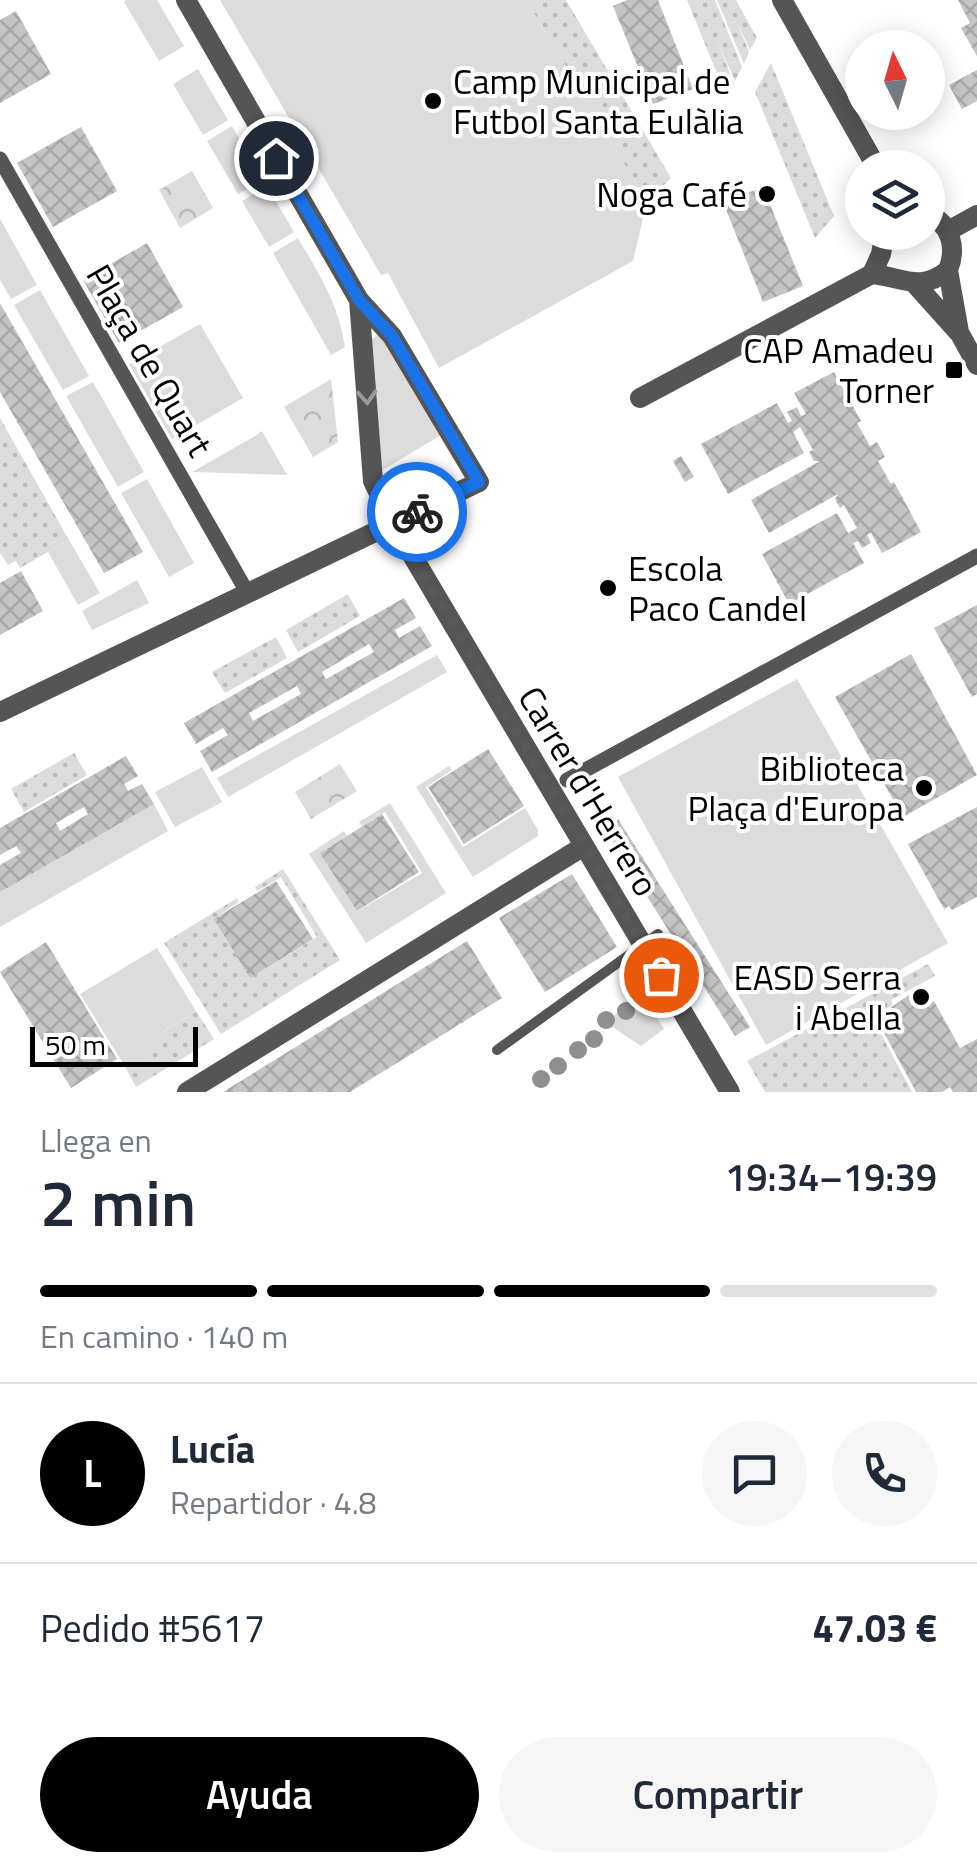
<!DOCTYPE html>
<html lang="es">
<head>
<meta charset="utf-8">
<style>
	body { margin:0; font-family:"Titillium Web",sans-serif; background:#f6f6f7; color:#1f2937; height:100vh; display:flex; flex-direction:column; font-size:38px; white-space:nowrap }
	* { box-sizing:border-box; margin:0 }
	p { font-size:32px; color:#747a83 }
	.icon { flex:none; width:55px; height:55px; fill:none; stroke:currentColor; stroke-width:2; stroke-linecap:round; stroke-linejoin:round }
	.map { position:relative; height:1092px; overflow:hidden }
	.side { display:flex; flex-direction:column; background:#fff; flex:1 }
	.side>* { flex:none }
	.needle { width:65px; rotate:355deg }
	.controls { position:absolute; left:845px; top:30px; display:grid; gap:20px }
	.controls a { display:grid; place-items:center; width:100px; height:100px; border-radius:50%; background:#fff; box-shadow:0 5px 25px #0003; font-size:50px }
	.scale { position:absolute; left:30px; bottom:25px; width:168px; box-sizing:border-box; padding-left:10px; border:5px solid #000; border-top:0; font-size:28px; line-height:35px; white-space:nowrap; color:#000; -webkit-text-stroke:8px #fff; paint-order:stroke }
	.pin { position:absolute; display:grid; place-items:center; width:85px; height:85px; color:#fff; margin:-42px; border:5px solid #fff; border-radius:50%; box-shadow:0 2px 10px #0007 }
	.courier { position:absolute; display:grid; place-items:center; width:100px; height:100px; margin:-50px; border:8px solid #1a73e8; border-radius:50%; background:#fff; color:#222; box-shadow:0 2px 12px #0007 }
	.head em { font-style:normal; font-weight:600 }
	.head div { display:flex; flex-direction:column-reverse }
	.head { display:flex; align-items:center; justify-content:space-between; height:170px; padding:0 40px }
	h1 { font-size:65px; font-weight:600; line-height:75px }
	.bar { display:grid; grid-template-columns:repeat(4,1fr); gap:15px 10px; align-content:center; height:120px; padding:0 40px }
	.bar i { height:12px; border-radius:8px; background:#e0e1e3 }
	.bar .selected { background:#000 }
	.bar p { grid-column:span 4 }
	.line { display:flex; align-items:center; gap:25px; padding:0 40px; border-top:2px solid #e0e1e3 }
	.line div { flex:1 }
	.round { display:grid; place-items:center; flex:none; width:105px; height:105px; border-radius:52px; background:#f6f6f7 }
	.cta { display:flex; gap:20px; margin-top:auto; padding:20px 40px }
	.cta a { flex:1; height:115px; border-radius:60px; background:#000; color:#fff; font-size:40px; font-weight:600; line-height:115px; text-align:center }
	.cta a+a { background:#f6f6f7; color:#1f2937 }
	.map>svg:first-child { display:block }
</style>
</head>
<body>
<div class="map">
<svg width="977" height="1092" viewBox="0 0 977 1092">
	<defs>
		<pattern id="grass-dots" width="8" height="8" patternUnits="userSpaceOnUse" patternTransform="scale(2.5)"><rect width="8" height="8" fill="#dcdcdc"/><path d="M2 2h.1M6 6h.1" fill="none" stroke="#bbb" stroke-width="1.8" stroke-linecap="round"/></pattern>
		<pattern id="forest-crowns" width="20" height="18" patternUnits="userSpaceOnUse" patternTransform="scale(2.5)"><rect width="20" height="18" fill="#dcdcdc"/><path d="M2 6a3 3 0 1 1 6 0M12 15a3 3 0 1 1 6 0" fill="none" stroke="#bbb"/></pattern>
		<pattern id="building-cross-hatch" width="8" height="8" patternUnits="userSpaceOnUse" patternTransform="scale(2.5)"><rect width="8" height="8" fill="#c4c4c4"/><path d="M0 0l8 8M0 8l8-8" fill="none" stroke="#a7a7a7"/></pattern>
	</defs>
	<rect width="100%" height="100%" fill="#fff"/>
	<path fill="url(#grass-dots)" d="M526,0H566L671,178L647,202Z
		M687,0H715L742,67L735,81L717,41L734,83L727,98Z
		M717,0H736L757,38L750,50L737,22L749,52L744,64Z
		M771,63L834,216L815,238L755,92Z
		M0,418L69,540L20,568L16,561L8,565L0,553Z
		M348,594L360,616L298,652L286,630Z
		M276,637L287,658L225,693L212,672Z
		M74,753L87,775L24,812L11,789Z
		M283,869L340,960L221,1034L164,943L237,898L239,902L215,918L251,977L317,937L281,877L257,891L255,887Z
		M928,964L935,976L891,1000L893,1005L872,1017L912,1092H765L747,1061Z
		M196,1011L214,1039L136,1087L124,1065L163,1040L160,1034Z"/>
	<path fill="url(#forest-crowns)" d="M192,171L213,208L180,228L159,190Z
		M331,379L338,442L313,457L284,407Z
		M340,764L357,791L311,819L295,792Z"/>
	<path fill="#dcdcdc" d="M126,0H157L184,46L159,61L124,2Z
		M220,0H526L647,202L633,261L439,368L388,273L381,275Z
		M198,69L228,120L203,135L173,84Z
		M232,126L263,180L238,194L207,141Z
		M267,186L294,232L269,247L242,201Z
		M0,219L37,285L11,299L0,280Z
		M298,238C320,276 338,302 345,347L331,355L273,253Z
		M40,290L89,376L63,390L14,305Z
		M200,324L243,398L172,439L129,364Z
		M377,335H382L443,434L381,471L370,340Z
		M93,382L144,472L118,487L66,396Z
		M262,431L287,475L192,472L255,436Z
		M147,479L194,563L169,577L121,493Z
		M69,540L100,593L78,605L48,552Z
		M137,580L149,603L92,630L82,611Z
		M437,655L447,672L228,797L217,778Z
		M797,679L948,943L766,1045L618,777Z
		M449,766L452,770L426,787L463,847L525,808L538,830V836L473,877L416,787Z
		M202,767L222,802L175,827L155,792Z
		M390,803L446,893L366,943L309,854L344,831L347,836L321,852L358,911L422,873L385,812L362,826L359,822Z
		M154,804L168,831L0,927V892Z
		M157,948L196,1011L161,1033L164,1040L124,1065L80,994Z
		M643,995L664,1029L641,1046L605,1022Z"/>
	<path fill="url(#building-cross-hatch)" fill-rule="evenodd" d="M627,0H658L693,89L653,104L613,6Z
		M958,0H977V56L961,28L970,23Z
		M16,11L51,74L0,103V20Z
		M977,70V101L962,109L949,85Z
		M81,127L117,191L53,227L17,163Z
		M763,187L803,286L763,302L723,202Z
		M147,243L183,307L119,343L83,280Z
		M0,303L143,552L104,573L0,392Z
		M834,372L861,421L857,423L870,446L877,442L885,457L878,461L891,484L894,482L921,532L882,553L871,533L867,535L871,543L862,548L858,541L853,543L864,563L789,604L762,554L837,513L848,533L857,528L844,505L840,508L835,499L838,494L769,533L751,500L820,461H814L809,452L813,450L800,427L793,432L804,453L728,494L701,444L777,403L788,423L792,421L787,412L797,407L801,416L806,414L794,393Z
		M681,456L694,477L685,482L673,461Z
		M21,571L43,611L0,635V583Z
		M404,598L416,618L395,630L399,638L420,626L432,646L212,772L200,751L228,735L223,728L196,744L184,723ZM369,644L374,652L326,679L322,672ZM297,686L301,694L253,721L249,713Z
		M977,605V694L972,697L934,628Z
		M911,654L977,775L903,817L835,697Z
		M488,749L524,806L464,844L428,787Z
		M126,756L138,776L124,784L128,791L142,784L154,804L0,892V865L21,853L16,846L0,855V828ZM84,807L88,814L60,831L56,823Z
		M977,807V897L952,910L949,906L944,909L908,844Z
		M382,814L419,872L357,911L320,853Z
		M618,819L750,1027L735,1036L604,828Z
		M572,874L617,947L545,992L499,918Z
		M276,881L313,939L250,978L214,919Z
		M467,941L502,998L350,1092H223Z
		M46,942L117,1059L71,1088L0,972Z
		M913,992L921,1008L934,1001L960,1048L977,1039V1092H953L950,1087L942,1092H916L876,1018Z"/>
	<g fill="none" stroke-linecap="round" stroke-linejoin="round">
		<path stroke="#555" stroke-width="10" d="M497,1050L658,934"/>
		<path stroke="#555" stroke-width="15" d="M0,159L247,592
			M567,780L977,556"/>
		<path stroke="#555" stroke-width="20" d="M948,231L977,215
			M359,300L373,481L393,523L730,1092
			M640,398L872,274
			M0,712L479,482L392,336L359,300L186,0
			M187,1092L584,846"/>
		<path stroke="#555" stroke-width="20" d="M782,0L877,168
			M885,232L881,254L872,274C902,277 921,293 948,270C957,248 951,224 928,214
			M948,270L959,332
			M916,285L960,334L977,365"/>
	</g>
	<g fill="#8f8f8f">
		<circle cx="626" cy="1011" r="9"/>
		<circle cx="606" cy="1020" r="9"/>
		<circle cx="594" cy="1039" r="9"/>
		<circle cx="578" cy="1050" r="9"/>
		<circle cx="558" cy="1066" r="9"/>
		<circle cx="541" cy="1079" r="9"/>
	</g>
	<defs><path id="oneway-chevron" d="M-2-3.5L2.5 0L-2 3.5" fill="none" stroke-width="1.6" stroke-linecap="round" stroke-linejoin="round" transform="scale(2.5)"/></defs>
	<use stroke="#999" href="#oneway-chevron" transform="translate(367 397) rotate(86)"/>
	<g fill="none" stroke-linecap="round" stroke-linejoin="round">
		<path stroke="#595959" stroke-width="10" stroke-dasharray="0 18" d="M417,512L392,523L661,975"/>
		<path stroke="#1a73e8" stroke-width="12" d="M276,158L359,300L392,336L479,482L417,512"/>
	</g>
	<g fill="#000" stroke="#fff" stroke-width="4">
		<circle cx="433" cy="101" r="10"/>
		<circle cx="767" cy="194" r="10"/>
		<rect x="944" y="360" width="20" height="20" rx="5"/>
		<circle cx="608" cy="588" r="10"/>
		<circle cx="924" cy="788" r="10"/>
		<circle cx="921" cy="997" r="10"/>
	</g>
	<g text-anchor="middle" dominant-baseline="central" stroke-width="8" stroke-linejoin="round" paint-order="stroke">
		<g font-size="35" fill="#000" stroke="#fff" text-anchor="end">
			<text x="453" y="81" text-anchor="start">Camp Municipal de<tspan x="453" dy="40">Futbol Santa Eulàlia</tspan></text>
			<text x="747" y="194">Noga Café</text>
			<text x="934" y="350">CAP Amadeu<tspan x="934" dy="40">Torner</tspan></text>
			<text x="628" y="568" text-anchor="start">Escola<tspan x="628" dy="40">Paco Candel</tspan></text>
			<text x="904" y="768">Biblioteca<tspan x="904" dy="40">Plaça d'Europa</tspan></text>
			<text x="901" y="977">EASD Serra<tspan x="901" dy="40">i Abella</tspan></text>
		</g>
		<g font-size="35" fill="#000" stroke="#fff">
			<text transform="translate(150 360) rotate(60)">Plaça de Quart</text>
			<text transform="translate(589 791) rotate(59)">Carrer d'Herrero</text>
		</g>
	</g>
</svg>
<div class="controls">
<a><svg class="needle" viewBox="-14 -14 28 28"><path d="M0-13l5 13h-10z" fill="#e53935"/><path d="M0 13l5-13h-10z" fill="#747a83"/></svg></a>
<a><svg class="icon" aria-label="layers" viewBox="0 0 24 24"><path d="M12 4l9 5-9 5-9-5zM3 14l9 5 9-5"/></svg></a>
</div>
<div class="scale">50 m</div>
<div class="pin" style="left:661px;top:975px;background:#ea580c"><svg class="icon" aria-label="bag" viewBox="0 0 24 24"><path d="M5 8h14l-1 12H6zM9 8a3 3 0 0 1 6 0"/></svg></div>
<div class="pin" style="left:276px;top:158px;background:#1f2937"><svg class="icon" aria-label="home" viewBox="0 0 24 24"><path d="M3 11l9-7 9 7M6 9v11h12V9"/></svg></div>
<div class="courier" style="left:417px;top:512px"><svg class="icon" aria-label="bike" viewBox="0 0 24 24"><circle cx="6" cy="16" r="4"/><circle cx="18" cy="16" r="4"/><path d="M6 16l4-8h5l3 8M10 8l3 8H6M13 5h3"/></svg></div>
</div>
<section class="side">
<div class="head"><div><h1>2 min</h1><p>Llega en</p></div><em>19:34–19:39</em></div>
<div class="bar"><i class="selected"></i><i class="selected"></i><i class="selected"></i><i></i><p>En camino · 140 m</p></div>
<div class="line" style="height:180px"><b class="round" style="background:#000;color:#fff">L</b><div><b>Lucía</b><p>Repartidor · 4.8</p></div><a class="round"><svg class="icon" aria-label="chat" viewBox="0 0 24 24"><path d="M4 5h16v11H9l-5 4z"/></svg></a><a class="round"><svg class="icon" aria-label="phone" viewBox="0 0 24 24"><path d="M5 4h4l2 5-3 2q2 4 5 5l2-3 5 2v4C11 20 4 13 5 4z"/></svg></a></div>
<div class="line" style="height:130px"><div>Pedido #5617</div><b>47.03 €</b></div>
<div class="cta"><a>Ayuda</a><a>Compartir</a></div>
</section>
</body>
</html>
